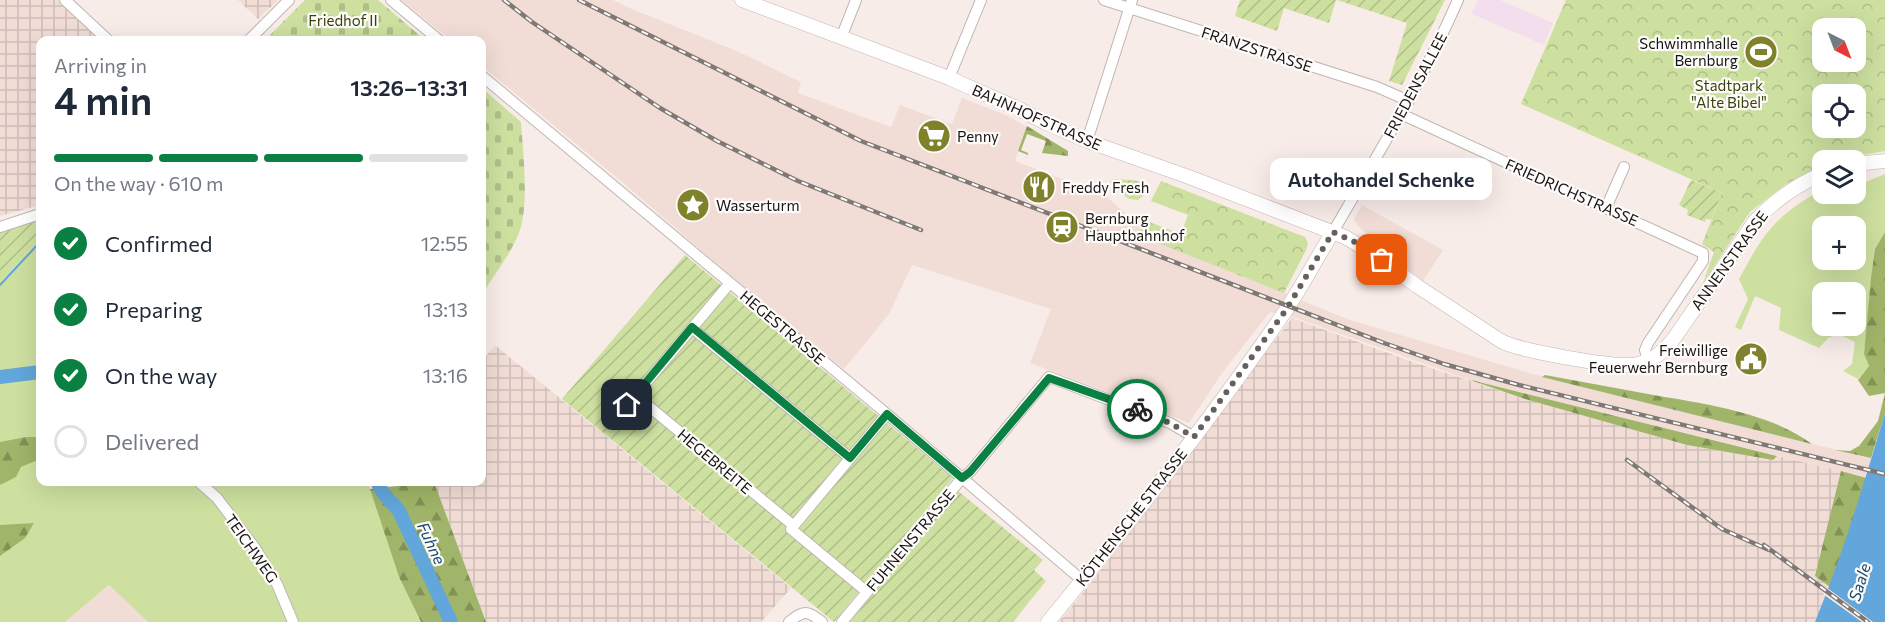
<!DOCTYPE html>
<html lang="en">
<head>
<meta charset="utf-8">
<style>
	body { margin:0; font-family:Commissioner,sans-serif; background:#f2f2f3; color:#1f2937; height:100vh; display:flex; flex-direction:column; font-size:22px; white-space:nowrap }
	* { box-sizing:border-box; margin:0 }
	p { font-size:20px; color:#747a83 }
	.icon { flex:none; width:33px; height:33px; fill:none; stroke:currentColor; stroke-width:2; stroke-linecap:round; stroke-linejoin:round }
	.map { position:relative; flex:1; overflow:hidden }
	.sheet { position:absolute; left:36px; top:36px; width:450px; height:450px; display:flex; flex-direction:column; background:#fff; border-radius:12px; box-shadow:0 6px 24px #0002 }
	.sheet>* { flex:none }
	.needle { width:39px; rotate:138deg }
	.tools { position:absolute; left:1812px; top:18px; display:grid; gap:12px }
	.tools a { display:grid; place-items:center; width:54px; height:54px; border-radius:12px; background:#fff; box-shadow:0 6px 24px #0002; font-size:30px }
	.pin { position:absolute; display:grid; place-items:center; width:51px; height:51px; color:#fff; margin:-26px; border-radius:12px; box-shadow:0 3px 9px #0006 }
	.courier { position:absolute; display:grid; place-items:center; width:60px; height:60px; margin:-30px; border:4px solid #0b8043; border-radius:50%; background:#fff; color:#222; box-shadow:0 2px 8px #0007 }
	.bubble { position:absolute; height:42px; border-radius:12px; background:#fff; box-shadow:0 6px 24px #0002; font-size:20px; font-weight:600; line-height:42px; text-align:center }
	.overview em { font-style:normal; font-weight:600 }
	.overview div { display:flex; flex-direction:column-reverse }
	.overview { display:flex; align-items:center; justify-content:space-between; height:102px; padding:0 18px }
	h1 { font-size:39px; font-weight:600; line-height:45px }
	.bar { display:grid; grid-template-columns:repeat(4,1fr); gap:9px 6px; align-content:center; height:72px; padding:0 18px }
	.bar i { height:8px; border-radius:4px; background:#e0e1e3 }
	.bar .current { background:#0b8043 }
	.bar p { grid-column:span 4 }
	ol { padding:0 18px; list-style:none }
	li { display:flex; align-items:center; gap:18px; height:66px }
	li p { margin-inline-start:auto }
	li .icon { padding:6px; border-radius:50%; background:#0b8043; color:#fff; stroke-width:4 }
	li:last-child { color:#747a83 }
	li i { width:33px; height:33px; border:3px solid #e0e1e3; border-radius:50% }
	.map>svg:first-child { display:block }
</style>
</head>
<body>
<div class="map">
<svg width="1885" height="622" viewBox="0 0 1885 622">
	<defs>
		<pattern id="industrial-grid" width="8" height="8" patternUnits="userSpaceOnUse" patternTransform="scale(1.5)"><rect width="8" height="8" fill="#f1ddd6"/><path d="M0 4h8M4 0v8" fill="none" stroke="#cebdb7"/></pattern>
		<pattern id="forest-firs" width="22" height="20" patternUnits="userSpaceOnUse" patternTransform="scale(1.5)"><rect width="22" height="20" fill="#a0b569"/><path d="M5 1l3.5 6h-7zM16 11l3.5 6h-7z" fill="#819255"/></pattern>
		<pattern id="cemetery-stones" width="16" height="16" patternUnits="userSpaceOnUse" patternTransform="scale(1.5)"><rect width="16" height="16" fill="#cde0a0"/><path d="M2 7V4a2 2 0 0 1 4 0v3zM10 15v-3a2 2 0 0 1 4 0v3z" fill="#afbf89"/></pattern>
		<pattern id="park-crowns" width="20" height="18" patternUnits="userSpaceOnUse" patternTransform="scale(1.5)"><rect width="20" height="18" fill="#cde0a0"/><path d="M2 6a3 3 0 1 1 6 0M12 15a3 3 0 1 1 6 0" fill="none" stroke="#afbf89"/></pattern>
		<pattern id="garden-furrows" width="10" height="10" patternUnits="userSpaceOnUse" patternTransform="scale(1.5)"><rect width="10" height="10" fill="#cde0a0"/><path d="M-1 1l2-2M0 10L10 0M9 11l2-2" fill="none" stroke="#afbf89"/></pattern>
	</defs>
	<rect width="100%" height="100%" fill="#f8ece8"/>
	<path fill="#f1ddd6" d="M401,0H613L629,8L739,52L801,82L798,93L891,127L900,105L952,124L962,98L1008,116L1027,127L1015,161L1105,195L1143,230L1303,301L1350,320L1529,373L1885,462V482L1467,379L1293,317L1270,312L1222,373L1189,423L1030,363L1051,309L912,265L889,314L844,369L753,295L621,181L482,66V40H451Z
		M1362,205L1443,250L1423,281L1407,269L1358,226L1354,219Z
		M109,585L148,622H65Z"/>
	<path fill="url(#industrial-grid)" d="M0,0H58L100,40H40V205L0,216Z
		M238,0H278L258,19Z
		M1292,318L1413,362L1525,399L1687,445L1773,460L1777,456L1841,471L1816,576L1830,587L1816,622H1059L1083,593Z
		M495,345L791,588L761,622H486L434,482H482V361Z"/>
	<path fill="#f3deed" d="M1478,0H1500L1553,23L1544,45L1472,14Z"/>
	<path fill="#cde0a0" fill-rule="evenodd" d="M1885,174V232L1875,249L1864,354L1869,366L1858,379L1843,371L1852,364L1855,342L1838,334L1828,338L1819,348L1779,330L1781,308L1755,296L1741,330L1735,327L1748,299L1739,279C1749,261 1759,241 1773,226C1786,211 1803,201 1819,191L1822,192V194H1856V184L1863,183ZM1822,226H1856V260H1822ZM1822,292H1856V326H1822Z
		M40,239V368L0,373V282Z
		M40,370V482H368L399,577L421,622H148L109,585L65,622H0V376Z"/>
	<path fill="url(#forest-firs)" d="M1027,126L1068,151V156L1042,153L1046,141L1027,134L1021,150L1028,153V155L1018,151Z
		M1885,232V413L1871,458L1835,450L1850,451L1859,446L1878,421L1885,393L1869,396L1858,380L1869,366L1864,354L1871,278L1875,249Z
		M1545,375C1583,382 1621,389 1659,396C1707,404 1772,414 1812,444L1542,377Z
		M1467,379L1777,456L1773,460L1687,445L1525,399Z
		M26,437H40V459L21,467L16,477L0,485V442Z
		M1841,471L1885,483L1830,587L1815,576Z
		M434,482L486,622H421L399,577L370,489Z
		M34,523L25,538L0,556V525Z"/>
	<path fill="url(#cemetery-stones)" d="M305,0H378L425,40H265Z
		M482,88L521,122C523,151 529,203 520,230C512,253 494,274 482,295Z"/>
	<path fill="url(#park-crowns)" fill-rule="evenodd" d="M1566,0H1885V151L1836,160H1822V165L1786,184L1750,212L1703,283L1714,252L1702,244L1722,193L1521,104ZM1822,28H1856V62H1822ZM1822,94H1856V128H1822Z
		M1116,179L1139,181L1144,185L1145,194L1138,200L1129,199L1111,185L1110,182L1111,180Z
		M1161,181L1305,237L1308,243L1306,250L1284,293L1138,235L1144,220L1181,234L1188,215L1151,201Z"/>
	<path fill="url(#garden-furrows)" d="M1240,0H1336L1329,23L1284,8L1277,31L1235,16Z
		M1337,0H1445L1402,85L1389,81L1407,23Z
		M1691,180L1722,193L1711,220L1706,219L1705,222L1687,215L1688,210L1679,205Z
		M40,218V239L0,282V231Z
		M685,255L953,478L834,622L562,399Z
		M958,491L1043,560L1034,570L1046,581L1013,622H850Z"/>
	<path fill="#63a6db" d="M1885,413V622H1815C1843,554 1864,483 1885,413Z"/>
	<path fill="#f8ece8" d="M1826,587L1873,622H1862L1823,594Z"/>
	<g fill="none" stroke-linecap="round" stroke-linejoin="round">
		<path stroke="#63a6db" stroke-width="2" d="M0,285L40,242"/>
		<path stroke="#63a6db" stroke-width="14" d="M0,377L40,372
			M377,482L383,493L399,511L451,622"/>
		<g stroke="#c0b5b1" stroke-width="12">
			<path id="minor" d="M65,0L108,40
				M391,0L439,40
				M1104,0L1377,87L1409,101
				M841,38L856,0
				M249,40L289,0
				M482,76L887,414L1083,581
				M949,78L981,0
				M1401,114L1703,253V261L1648,343L1645,350L1648,361
				M1087,141L1132,0
				M1606,208L1624,167
				M0,227L40,214
				M1333,232C1377,156 1423,80 1458,0
				M692,328L850,458
				M635,395L794,526
				M619,415L730,283
				M199,482L217,498L255,548L277,584L293,622
				M867,592L791,529L887,414
				M789,622C804,610 807,610 822,622
				M842,622L962,478L970,472L1049,377L1170,423L1194,437"/>
		</g>
		<g stroke="#c0b5b1" stroke-width="15">
			<path id="major" d="M742,0L949,78L1019,109L1044,122L1087,141L1189,177L1345,237L1370,252L1417,286L1501,341C1520,351 1618,369 1638,364C1655,360 1665,350 1675,337L1755,221C1775,200 1796,185 1822,174
				M1856,164L1885,161
				M1048,622C1131,521 1212,418 1286,310C1303,285 1317,257 1333,232"/>
		</g>
		<use href="#minor" stroke="#fff" stroke-width="10"/>
		<use href="#major" stroke="#fff" stroke-width="14"/>
		<g stroke="#7f7875" stroke-width="4.5">
			<path id="rail" d="M504,0L532,22L660,108L717,141L798,181L921,230
				M579,0L861,141L1384,343L1444,364L1519,385L1885,474
				M1627,460L1722,529L1769,550
				M1764,545L1868,622"/>
		</g>
		<use href="#rail" stroke="#fefcfb" stroke-width="2" stroke-dasharray="7" stroke-linecap="butt"/>
	</g>
	<g fill="none" stroke-linecap="round" stroke-linejoin="round">
		<path stroke="#66605d" stroke-width="6" stroke-dasharray="0 10.8" d="M1137,409L1170,423L1194,437L1286,310L1333,232L1355,242L1382,260"/>
		<path stroke="#0b8043" stroke-width="8" d="M627,405L692,327L850,458L887,414L962,478L970,472L1049,378L1137,409"/>
	</g>
	<defs>
		<g id="stadium-disc" transform="scale(1.725)"><circle r="9.5" fill="#80812b" stroke="#fefcfb"/><path d="M0-5a6.5 5 0 1 0 0 10a6.5 5 0 1 0 0-10ZM-3.5-1.8h7v3.6h-7Z" fill="#fff"/></g>
		<g id="supermarket-disc" transform="scale(1.725)"><circle r="9.5" fill="#80812b" stroke="#fefcfb"/><path d="M-6-5.5h2.5l.6 2H6L4.5 2H-2.5L-4.4-4H-6ZM-1.5 3.2a1.3 1.3 0 1 0 .1 0ZM3 3.2a1.3 1.3 0 1 0 .1 0Z" fill="#fff"/></g>
		<g id="restaurant-disc" transform="scale(1.725)"><circle r="9.5" fill="#80812b" stroke="#fefcfb"/><path d="M-5-6h1v4h1v-4h1v4h1v-4h1v5L-1.5 .5V6h-2V.5L-5-1ZM5-6V6H3V1.5H1.5Q1.5-4 5-6Z" fill="#fff"/></g>
		<g id="sight-disc" transform="scale(1.725)"><circle r="9.5" fill="#80812b" stroke="#fefcfb"/><path d="M0-6L1.8-2.2L6-1.7L2.9 1.2L3.7 5.4L0 3.3L-3.7 5.4L-2.9 1.2L-6-1.7L-1.8-2.2Z" fill="#fff"/></g>
		<g id="station-disc" transform="scale(1.725)"><circle r="9.5" fill="#80812b" stroke="#fefcfb"/><path d="M-3-6H3Q5-6 5-4V2Q5 4 3 4L4.5 6H3L1.5 4h-3L-3 6H-4.5L-3 4Q-5 4-5 2V-4Q-5-6-3-6ZM-3.5-4v3h7v-3ZM-3.5 1v1.5H-2V1ZM2 1v1.5H3.5V1Z" fill="#fff"/></g>
		<g id="civic-disc" transform="scale(1.725)"><circle r="9.5" fill="#80812b" stroke="#fefcfb"/><path d="M-.6-6.5H3V-4.5H.6V-3L4-1V1h2V6H-6V1h2V-1L-.6-3ZM-1.2 2.5V6h2.4V2.5Z" fill="#fff"/></g>
	</defs>
	<g fill-rule="evenodd">
		<use href="#stadium-disc" x="1761" y="52"/>
		<use href="#supermarket-disc" x="934" y="136"/>
		<use href="#restaurant-disc" x="1039" y="187"/>
		<use href="#sight-disc" x="693" y="205"/>
		<use href="#station-disc" x="1062" y="227"/>
		<use href="#civic-disc" x="1751" y="359"/>
	</g>
	<g text-anchor="middle" dominant-baseline="central" stroke-width="4.5" stroke-linejoin="round" paint-order="stroke">
		<g font-size="15" fill="#38440b" stroke="#fefcfb">
			<text x="343" y="20">Friedhof II</text>
			<text x="1729" y="85">Stadtpark<tspan x="1729" dy="17">"Alte Bibel"</tspan></text>
		</g>
		<g font-size="15" fill="#171412" stroke="#fefcfb" text-anchor="start">
			<text x="1738" y="43" text-anchor="end">Schwimmhalle<tspan x="1738" dy="17">Bernburg</tspan></text>
			<text x="957" y="136">Penny</text>
			<text x="1062" y="187">Freddy Fresh</text>
			<text x="716" y="205">Wasserturm</text>
			<text x="1085" y="218">Bernburg<tspan x="1085" dy="17">Hauptbahnhof</tspan></text>
			<text x="1728" y="350" text-anchor="end">Freiwillige<tspan x="1728" dy="17">Feuerwehr Bernburg</tspan></text>
		</g>
		<g font-size="15" fill="#171412" stroke="#fefcfb">
			<text transform="translate(1257 49) rotate(18)">FRANZSTRASSE</text>
			<text transform="translate(1415 85) rotate(-62)">FRIEDENSALLEE</text>
			<text transform="translate(1037 117) rotate(24)">BAHNHOFSTRASSE</text>
			<text transform="translate(1572 192) rotate(24)">FRIEDRICHSTRASSE</text>
			<text transform="translate(1729 260) rotate(-54)">ANNENSTRASSE</text>
			<text transform="translate(783 327) rotate(40)">HEGESTRASSE</text>
			<text transform="translate(715 461) rotate(40)">HEGEBREITE</text>
			<text transform="translate(1131 517) rotate(-52)">KÖTHENSCHE STRASSE</text>
			<text transform="translate(910 540) rotate(-50)">FUHNENSTRASSE</text>
			<text transform="translate(252 548) rotate(55)">TEICHWEG</text>
		</g>
		<g font-size="16" font-style="italic" fill="#16486c" stroke="#fefcfb">
			<text transform="translate(432 543) rotate(65)">Fuhne</text>
			<text transform="translate(1859 582) rotate(-73)">Saale</text>
		</g>
	</g>
</svg>
<div class="tools">
<a><svg class="needle" viewBox="-14 -14 28 28"><path d="M0-13l5 13h-10z" fill="#e53935"/><path d="M0 13l5-13h-10z" fill="#747a83"/></svg></a>
<a><svg class="icon" aria-label="locate" viewBox="0 0 24 24"><circle cx="12" cy="12" r="6"/><path d="M12 2v4M12 18v4M2 12h4M18 12h4"/></svg></a>
<a><svg class="icon" aria-label="layers" viewBox="0 0 24 24"><path d="M12 4l9 5-9 5-9-5zM3 14l9 5 9-5"/></svg></a>
<a>+</a>
<a>−</a>
</div>
<div class="pin" style="left:1382px;top:260px;background:#ea580c"><svg class="icon" aria-label="bag" viewBox="0 0 24 24"><path d="M5 8h14l-1 12H6zM9 8a3 3 0 0 1 6 0"/></svg></div>
<div class="pin" style="left:627px;top:405px;background:#1f2937"><svg class="icon" aria-label="home" viewBox="0 0 24 24"><path d="M3 11l9-7 9 7M6 9v11h12V9"/></svg></div>
<div class="courier" style="left:1137px;top:409px"><svg class="icon" aria-label="bike" viewBox="0 0 24 24"><circle cx="6" cy="16" r="4"/><circle cx="18" cy="16" r="4"/><path d="M6 16l4-8h5l3 8M10 8l3 8H6M13 5h3"/></svg></div>
<div class="bubble" style="left:1270px;top:158px;width:222px">Autohandel Schenke</div>
<section class="sheet">
<div class="overview"><div><h1>4 min</h1><p>Arriving in</p></div><em>13:26–13:31</em></div>
<div class="bar"><i class="current"></i><i class="current"></i><i class="current"></i><i></i><p>On the way · 610 m</p></div>
<ol>
<li><svg class="icon" aria-label="check" viewBox="0 0 24 24"><path d="M5 12l5 5 9-10"/></svg>Confirmed<p>12:55</p></li>
<li><svg class="icon" aria-label="check" viewBox="0 0 24 24"><path d="M5 12l5 5 9-10"/></svg>Preparing<p>13:13</p></li>
<li><svg class="icon" aria-label="check" viewBox="0 0 24 24"><path d="M5 12l5 5 9-10"/></svg>On the way<p>13:16</p></li>
<li><i></i>Delivered</li>
</ol>
</section>
</div>
</body>
</html>
